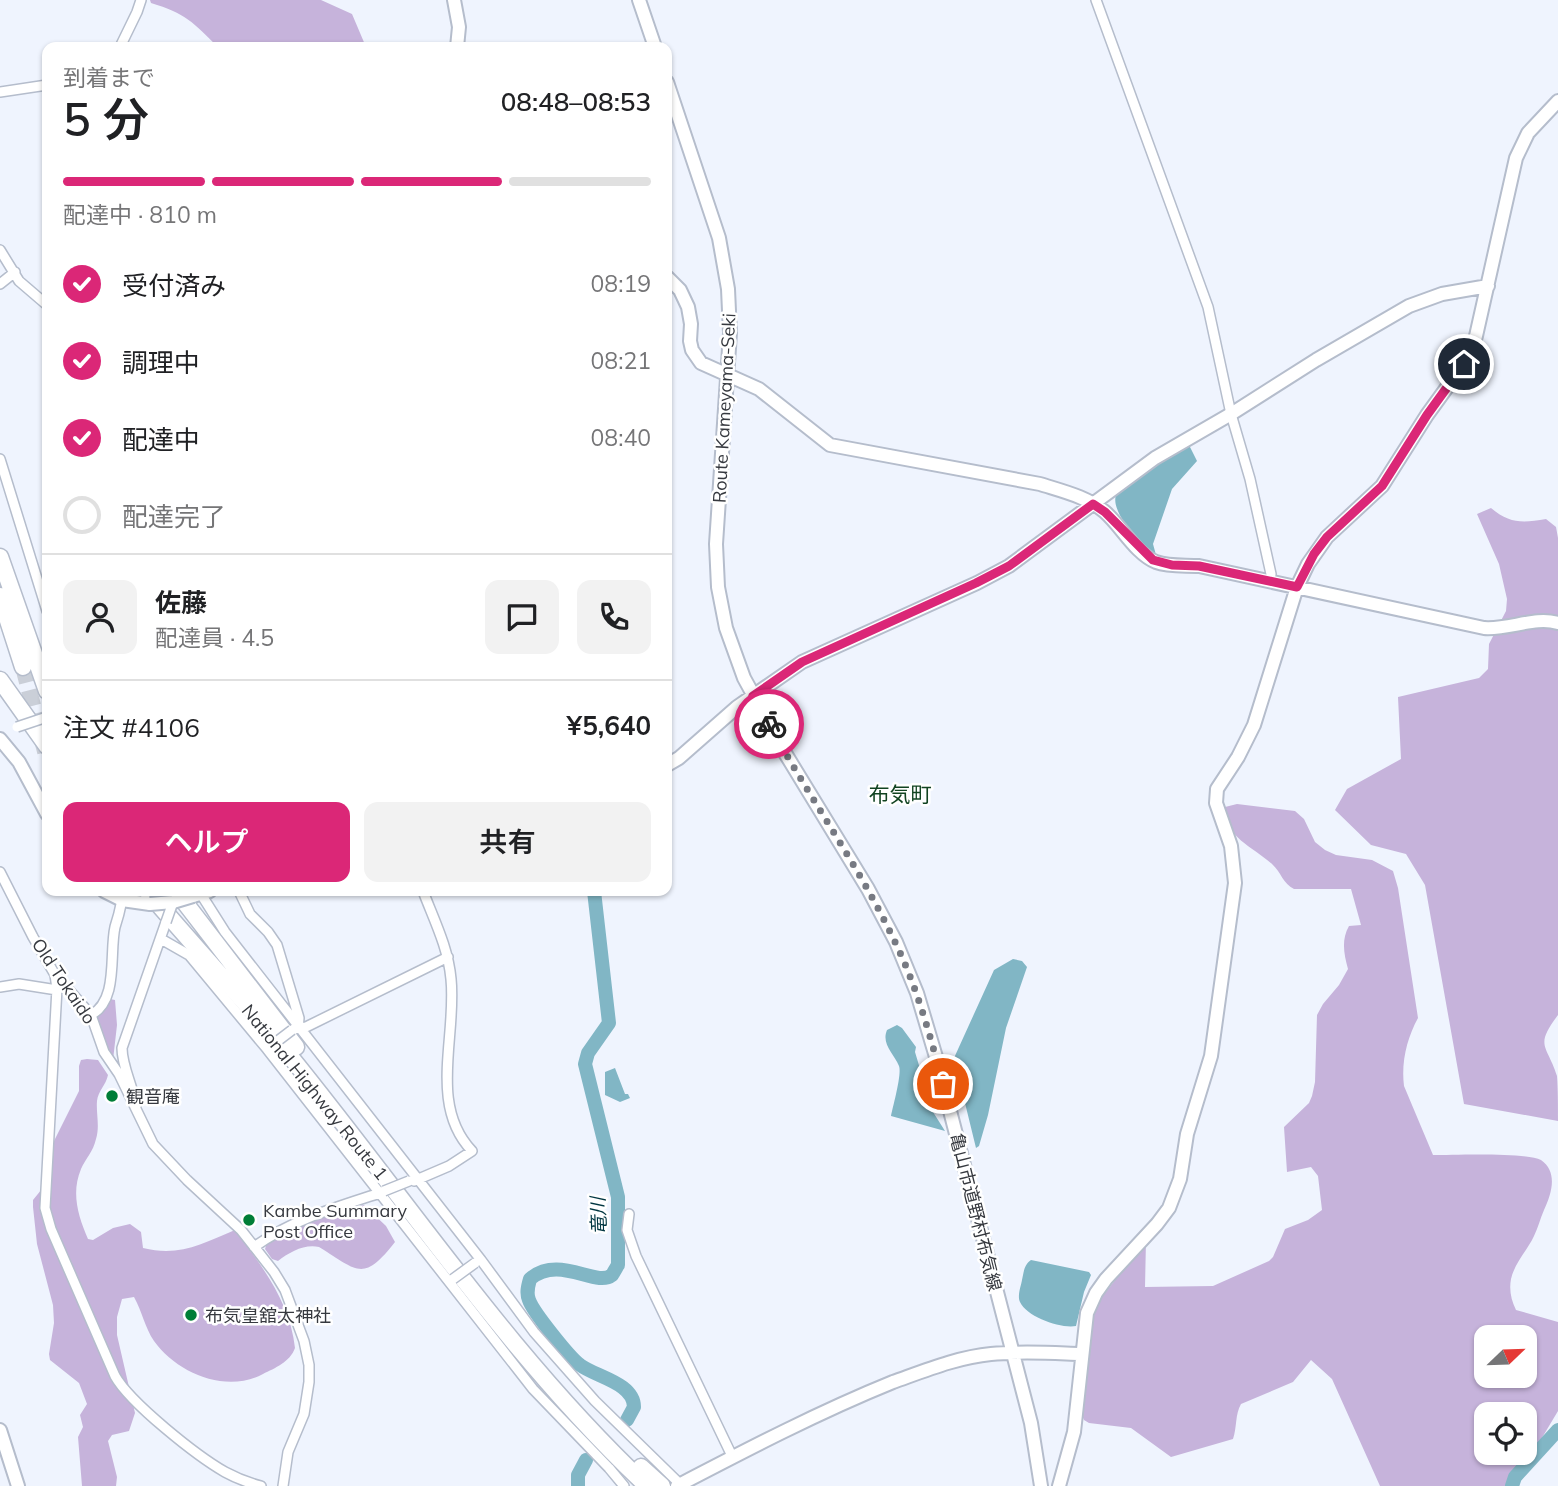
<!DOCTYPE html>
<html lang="ja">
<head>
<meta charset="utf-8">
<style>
	body { margin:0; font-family:Mulish,"Noto Sans JP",sans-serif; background:#f2f2f2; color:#202124; height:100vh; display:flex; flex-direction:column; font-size:26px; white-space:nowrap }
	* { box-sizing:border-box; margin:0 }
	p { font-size:23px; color:#757577 }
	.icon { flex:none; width:38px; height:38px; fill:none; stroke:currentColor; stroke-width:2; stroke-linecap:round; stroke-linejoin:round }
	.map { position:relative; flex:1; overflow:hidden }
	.sheet { position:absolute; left:42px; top:42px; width:630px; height:854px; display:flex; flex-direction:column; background:#fff; border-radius:14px; box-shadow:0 2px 5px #0004 }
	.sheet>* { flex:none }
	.needle { width:46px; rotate:67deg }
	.fabs { position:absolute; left:1474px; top:1325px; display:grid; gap:14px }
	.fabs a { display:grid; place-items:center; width:63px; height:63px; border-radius:14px; background:#fff; box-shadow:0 2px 5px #0004; font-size:35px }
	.pin { position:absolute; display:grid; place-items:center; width:60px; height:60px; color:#fff; margin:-30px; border:4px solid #fff; border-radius:50%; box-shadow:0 2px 7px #0007 }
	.courier { position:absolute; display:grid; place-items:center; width:70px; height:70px; margin:-35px; border:5px solid #db2777; border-radius:50%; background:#fff; color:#222; box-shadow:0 2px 9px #0007 }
	.headline em { font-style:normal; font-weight:600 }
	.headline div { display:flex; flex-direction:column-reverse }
	.headline { display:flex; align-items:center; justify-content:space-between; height:119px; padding:0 21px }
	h1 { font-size:46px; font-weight:600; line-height:52px }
	.bar { display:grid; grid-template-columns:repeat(4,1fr); gap:10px 7px; align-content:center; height:84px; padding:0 21px }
	.bar i { height:9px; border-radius:5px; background:#e0e0e0 }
	.bar .current { background:#db2777 }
	.bar p { grid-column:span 4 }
	.line { display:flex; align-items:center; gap:18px; padding:0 21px; border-top:2px solid #e0e0e0 }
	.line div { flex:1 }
	.round { display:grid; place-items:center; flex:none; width:74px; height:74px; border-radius:14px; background:#f2f2f2 }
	ol { padding:0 21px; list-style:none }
	li { display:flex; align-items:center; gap:21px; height:77px }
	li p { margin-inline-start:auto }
	li .icon { padding:7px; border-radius:50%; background:#db2777; color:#fff; stroke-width:4 }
	li:last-child { color:#757577 }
	li i { width:38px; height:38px; border:4px solid #e0e0e0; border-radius:50% }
	.button { display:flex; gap:14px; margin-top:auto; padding:14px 21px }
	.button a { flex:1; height:80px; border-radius:14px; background:#db2777; color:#fff; font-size:28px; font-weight:600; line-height:80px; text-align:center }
	.button a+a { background:#f2f2f2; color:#202124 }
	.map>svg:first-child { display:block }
</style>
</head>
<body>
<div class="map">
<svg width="1558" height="1486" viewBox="0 0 1558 1486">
	<rect width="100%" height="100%" fill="#eff4fe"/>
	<path fill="#c6b3db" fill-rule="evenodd" d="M150,0H321L352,14L366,47H218C194,23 185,13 151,3Z
		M1491,508C1510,524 1523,523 1546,519L1556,527L1558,538V1015C1534,1047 1547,1044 1557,1076C1558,1089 1558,1107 1558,1121L1464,1104L1425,885L1406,854L1371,845L1335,810L1347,789L1401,759L1398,697L1479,678L1488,669L1489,644L1506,611L1507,599L1499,564L1477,514Z
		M1237,804L1295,811L1304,819L1315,842L1325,850L1336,855L1372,860L1393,871L1398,888L1418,1018C1407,1038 1401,1062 1404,1086L1433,1155C1454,1155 1525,1152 1541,1160C1558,1172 1552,1193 1544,1210C1540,1219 1538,1228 1534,1236C1527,1251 1515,1262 1511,1279C1509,1290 1511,1300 1516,1310L1558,1322V1411L1513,1486H1380L1332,1379L1311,1360L1293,1382L1241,1404C1235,1414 1237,1428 1233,1439L1171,1457L1131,1428L1089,1423L1084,1420L1079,1408L1091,1318L1099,1301L1146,1240L1145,1287L1213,1286L1269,1261L1273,1257L1285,1229L1308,1220L1322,1210L1318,1176L1311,1167L1287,1172L1284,1127L1309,1103L1312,1096L1315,1082L1317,1015L1323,1004L1339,985L1348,969C1344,954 1341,940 1349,926L1361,925L1351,889H1294C1283,884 1281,872 1272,864C1252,846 1225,838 1225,807ZM1486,1337H1524V1376H1486ZM1486,1414H1524V1452H1486Z
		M110,999L115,1000L117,1025L113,1060L103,1042L96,1018L104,1011Z
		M87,1059L98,1060L108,1075C106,1085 98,1091 97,1101C96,1114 100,1126 96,1139C93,1152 86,1158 81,1169C71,1193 78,1216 88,1239L93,1240L113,1228L130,1224L141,1232L143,1248C179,1257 202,1244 235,1230C262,1266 290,1302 295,1348C290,1362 275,1368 263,1374C226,1394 177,1373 154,1341C145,1328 142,1311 134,1297L122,1299L117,1317V1335L135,1413L129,1431L112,1435L108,1441L117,1477L116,1486H82L78,1437L83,1427L80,1415L87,1404L79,1383L50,1360L49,1354L54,1323L53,1305L37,1244L33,1207V1200L50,1179L51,1147L79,1091V1066L81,1060Z
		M364,1205L386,1226L395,1242C363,1283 358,1271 319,1247C304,1244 290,1252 278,1261L272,1259L265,1249L267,1243C302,1225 325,1215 364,1205Z"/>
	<path fill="#81b6c5" d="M1189,445L1197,461L1172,489L1153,544L1156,555H1154C1141,545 1110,512 1116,495C1127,490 1132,482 1142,475C1157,463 1173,454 1189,445Z
		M1013,959L1022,961L1027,967L1006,1028L988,1115L979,1146L976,1148L954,1058L994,970Z
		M897,1025L902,1028L916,1047L915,1052L933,1112L945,1131L891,1116C893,1106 902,1074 899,1066C894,1054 881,1044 887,1030Z
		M615,1068L625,1094H628L630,1098L620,1102L605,1095V1072Z
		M1031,1260L1089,1272L1091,1275L1084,1292L1076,1326C1061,1329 1027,1317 1020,1302C1017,1296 1021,1286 1022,1280C1024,1271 1024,1265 1031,1260Z"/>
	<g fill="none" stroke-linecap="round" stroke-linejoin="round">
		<path stroke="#81b6c5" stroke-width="14" d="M594,891L609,1023L588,1053L585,1064L618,1197V1265C617,1266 613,1274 612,1275C596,1288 559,1254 530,1279C528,1286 526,1293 529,1300C533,1312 570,1358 580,1365C596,1377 634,1383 634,1407L627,1420
			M578,1486V1475L586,1460
			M1512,1486L1515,1477L1558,1430"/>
		<path stroke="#cacfd8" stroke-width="16" stroke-dasharray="16 8" stroke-linecap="butt" d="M23,667L47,759"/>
		<g stroke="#b5bdcc" stroke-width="12">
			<path id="street" d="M1096,0L1208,307L1231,414L1250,479L1271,574L1270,581
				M120,47L137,12L141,0
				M0,92L47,85
				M0,250L19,281L47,305
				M0,284L15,272
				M0,459L47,611
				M0,872L33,937L54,973L91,1015L104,1052L119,1074L153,1144L187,1180L241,1230L274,1272L285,1290L304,1341L309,1365V1382L304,1414L288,1452L283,1486
				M199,891L225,932L481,1260L534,1332L595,1401L682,1486
				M239,891L250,914L268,932L277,945L299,1018L298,1028
				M161,939L189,955L267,1049L533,1389L609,1468L624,1486
				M55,975L57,988L45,1208L51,1229L115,1376C130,1403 197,1456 225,1472C236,1478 249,1483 261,1486
				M0,987L19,984L57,990
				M91,1015C119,1000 109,953 115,927C118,918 120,910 122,900
				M294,1029L306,1027L448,957
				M136,1107C134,1087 122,1068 122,1048L166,922
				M414,1181L449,1166L472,1151C428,1105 457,1036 451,979C448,947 434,920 423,891
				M629,1214L627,1230L636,1256L732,1456
				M254,1247C293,1219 338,1207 383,1192"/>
		</g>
		<g stroke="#b5bdcc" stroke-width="16">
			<path id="secondary" d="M454,0L459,27L457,47
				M639,0L655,47
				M667,82L719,238L728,289L730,333L716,544L718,587L726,628L744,678L785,753L868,889L896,942L917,993L936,1057L1031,1423L1041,1486
				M667,277L680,290L688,307L691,324L690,341L692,350L701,363L759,389L830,445L1040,484C1062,491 1088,497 1105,512C1122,527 1135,553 1156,562C1169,567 1185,565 1199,566L1484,628C1509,630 1535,616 1558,623
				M0,739L19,762L47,814
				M667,765L679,758L737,707L802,662L977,583L1009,566L1155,458L1231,414L1316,360L1409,306L1442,294L1488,286
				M104,891L122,900L150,904
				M193,896L210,891
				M0,1430L18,1486
				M677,1486C748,1449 819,1412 893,1382C924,1371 958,1357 991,1354C1021,1351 1051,1353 1081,1354
				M1059,1486L1074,1432L1087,1313L1096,1293L1106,1279L1157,1224L1169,1208L1180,1179L1187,1134L1211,1056L1235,883L1231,846L1216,803L1217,789L1238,757L1254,725L1297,587L1308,564L1327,537L1382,486L1427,415L1469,357L1476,336L1516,158L1528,133L1558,101"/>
		</g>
		<g stroke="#b5bdcc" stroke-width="19">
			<path id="highway" d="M0,557L47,691
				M0,596L23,667
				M0,680L47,746
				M147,891C194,946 243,999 289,1055C407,1200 510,1357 647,1486
				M176,891L296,1047
				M641,1467L662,1486"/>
		</g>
		<use href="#street" stroke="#fff" stroke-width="9"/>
		<use href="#secondary" stroke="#fff" stroke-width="12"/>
		<use href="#highway" stroke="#fff" stroke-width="16"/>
		<g stroke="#b5bdcc" stroke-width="12" stroke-linecap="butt">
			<path id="street-bridge" d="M17,727L47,717
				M166,922L173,902
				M271,1046L292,1030
				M384,1191L409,1181
				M453,1279L475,1263"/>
		</g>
		<g stroke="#b5bdcc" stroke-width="16" stroke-linecap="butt">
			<path id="secondary-bridge" d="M150,904L173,902L193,896"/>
		</g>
		<use href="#street-bridge" stroke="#fff" stroke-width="9"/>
		<use href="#secondary-bridge" stroke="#fff" stroke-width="12"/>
	</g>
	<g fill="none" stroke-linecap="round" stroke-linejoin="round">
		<path stroke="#777a82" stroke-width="7" stroke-dasharray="0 12.6" d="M769,724C809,797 859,866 895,942C917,987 930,1035 943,1084"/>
		<path stroke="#db2777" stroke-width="9" d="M769,724L753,696L802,662L976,583L1009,566L1093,504L1105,512L1153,560L1172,565L1199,566L1297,587L1314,554L1327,537L1382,486L1427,415L1464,364"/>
	</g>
	<g fill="#007e37" stroke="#fff" stroke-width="2.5">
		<circle cx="112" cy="1096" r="7"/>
		<circle cx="249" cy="1220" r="7"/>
		<circle cx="191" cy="1315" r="7"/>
	</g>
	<g text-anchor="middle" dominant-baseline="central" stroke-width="5" stroke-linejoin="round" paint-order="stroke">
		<g font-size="18" fill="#36393f" stroke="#fff">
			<text transform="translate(724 408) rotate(-87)">Route Kameyama-Seki</text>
			<text transform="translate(64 981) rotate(56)">Old Tokaido</text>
			<text transform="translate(315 1092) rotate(51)">National Highway Route 1</text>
			<text transform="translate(976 1212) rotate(76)">亀山市道野村布気線</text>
		</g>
		<g font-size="18" fill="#36393f" stroke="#fff" text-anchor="start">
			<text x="126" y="1096">観音庵</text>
			<text x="263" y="1210">Kambe Summary<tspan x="263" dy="21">Post Office</tspan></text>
			<text x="205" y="1315">布気皇舘太神社</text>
		</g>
		<g font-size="19" font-style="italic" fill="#013641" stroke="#fff">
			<text transform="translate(598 1216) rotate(-92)">竜川</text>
		</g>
		<g font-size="21" fill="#114321" stroke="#fff">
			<text x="900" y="794">布気町</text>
		</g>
	</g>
</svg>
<div class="fabs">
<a><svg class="needle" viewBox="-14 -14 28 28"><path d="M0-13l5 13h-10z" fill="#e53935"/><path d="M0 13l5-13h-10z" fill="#757577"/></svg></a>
<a><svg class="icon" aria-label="locate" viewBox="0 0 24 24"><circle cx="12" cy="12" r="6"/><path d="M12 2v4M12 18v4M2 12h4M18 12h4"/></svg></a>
</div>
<div class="pin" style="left:943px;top:1084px;background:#ea580c"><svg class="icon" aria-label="bag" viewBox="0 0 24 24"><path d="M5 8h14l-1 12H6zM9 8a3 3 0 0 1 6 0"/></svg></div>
<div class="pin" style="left:1464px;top:364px;background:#1f2937"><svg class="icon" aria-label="home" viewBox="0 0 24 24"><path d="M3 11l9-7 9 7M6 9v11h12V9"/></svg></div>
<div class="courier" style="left:769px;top:724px"><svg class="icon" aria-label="bike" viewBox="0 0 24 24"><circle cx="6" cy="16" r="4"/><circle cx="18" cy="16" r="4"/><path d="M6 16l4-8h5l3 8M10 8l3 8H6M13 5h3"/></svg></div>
<section class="sheet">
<div class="headline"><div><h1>5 分</h1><p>到着まで</p></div><em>08:48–08:53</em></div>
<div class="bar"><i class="current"></i><i class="current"></i><i class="current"></i><i></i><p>配達中 · 810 m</p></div>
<ol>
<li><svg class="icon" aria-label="check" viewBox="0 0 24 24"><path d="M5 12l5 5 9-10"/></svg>受付済み<p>08:19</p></li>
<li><svg class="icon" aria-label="check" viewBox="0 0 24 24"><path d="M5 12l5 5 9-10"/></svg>調理中<p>08:21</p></li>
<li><svg class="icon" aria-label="check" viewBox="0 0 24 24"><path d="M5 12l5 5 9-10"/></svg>配達中<p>08:40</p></li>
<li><i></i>配達完了</li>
</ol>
<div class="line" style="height:126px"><a class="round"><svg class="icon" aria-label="person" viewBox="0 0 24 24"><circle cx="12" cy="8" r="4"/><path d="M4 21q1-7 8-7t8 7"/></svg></a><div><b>佐藤</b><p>配達員 · 4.5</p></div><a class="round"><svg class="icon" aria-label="chat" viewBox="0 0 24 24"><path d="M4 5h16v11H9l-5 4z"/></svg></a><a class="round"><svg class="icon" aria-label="phone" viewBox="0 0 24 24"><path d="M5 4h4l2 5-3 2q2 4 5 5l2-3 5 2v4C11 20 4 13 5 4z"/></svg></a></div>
<div class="line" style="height:91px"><div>注文 #4106</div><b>¥5,640</b></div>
<div class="button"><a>ヘルプ</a><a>共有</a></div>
</section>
</div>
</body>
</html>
